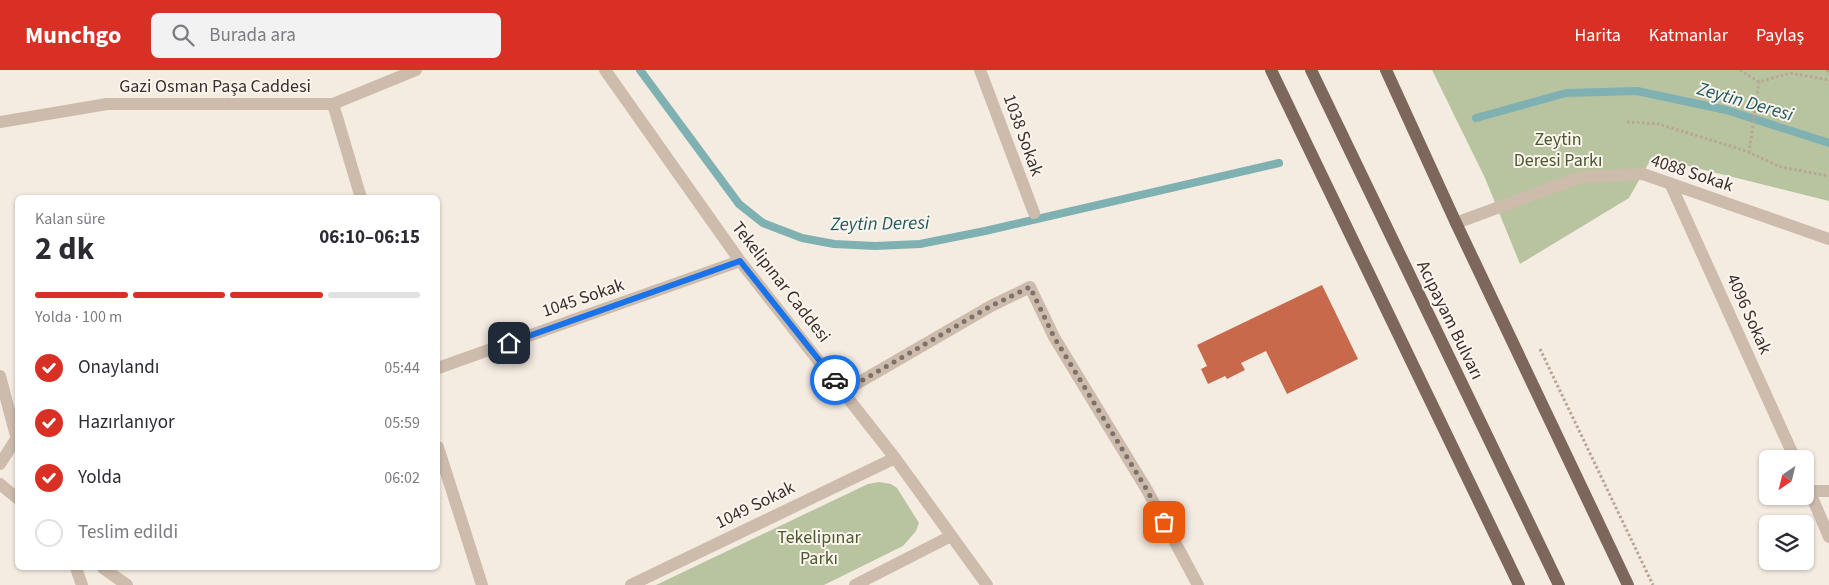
<!DOCTYPE html>
<html lang="tr">
<head>
<meta charset="utf-8">
<style>
	body { margin:0; font-family:"Source Sans 3",sans-serif; background:#f2f2f3; color:#2b2b33; height:100vh; display:flex; flex-direction:column; font-size:19px; white-space:nowrap }
	* { box-sizing:border-box; margin:0 }
	p { font-size:16px; color:#7c7c81 }
	.icon { flex:none; width:28px; height:28px; fill:none; stroke:currentColor; stroke-width:2; stroke-linecap:round; stroke-linejoin:round }
	.map { position:relative; flex:1; overflow:hidden }
	.side { position:absolute; left:15px; top:125px; width:425px; height:375px; display:flex; flex-direction:column; background:#fff; border-radius:8px; box-shadow:0 1px 4px #0004 }
	.side>* { flex:none }
	.needle { width:32px; rotate:215deg }
	.controls { position:absolute; left:1759px; top:380px; display:grid; gap:10px }
	.controls a { display:grid; place-items:center; width:55px; height:55px; border-radius:8px; background:#fff; box-shadow:0 1px 4px #0004; font-size:25px }
	.pin { position:absolute; display:grid; place-items:center; width:42px; height:42px; color:#fff; margin:-21px; border-radius:10px; box-shadow:0 2px 8px #0006 }
	.courier { position:absolute; display:grid; place-items:center; width:50px; height:50px; margin:-25px; border:4px solid #1a73e8; border-radius:50%; background:#fff; color:#222; box-shadow:0 1px 6px #0007 }
	.summary em { font-style:normal; font-weight:700 }
	.summary div { display:flex; flex-direction:column-reverse }
	.summary { display:flex; align-items:center; justify-content:space-between; height:85px; padding:0 20px }
	h1 { font-size:32px; font-weight:700; line-height:38px }
	.bar { display:grid; grid-template-columns:repeat(4,1fr); gap:8px 5px; align-content:center; height:60px; padding:0 20px }
	.bar i { height:6px; border-radius:4px; background:#e1e1e2 }
	.bar .on { background:#d93025 }
	.bar p { grid-column:span 4 }
	ol { padding:0 20px; list-style:none }
	li { display:flex; align-items:center; gap:15px; height:55px }
	li p { margin-inline-start:auto }
	li .icon { padding:5px; border-radius:50%; background:#d93025; color:#fff; stroke-width:4 }
	li:last-child { color:#7c7c81 }
	li i { width:28px; height:28px; border:2px solid #e1e1e2; border-radius:50% }
	header { display:flex; align-items:center; gap:30px; box-sizing:border-box; height:70px; padding:0 25px; background:#d93025; color:#fff }
	header strong { font-size:24px }
	nav { display:flex; gap:28px; margin-inline-start:auto; font-size:18px }
	.search { width:350px; height:45px; background:#f2f2f3; display:flex; align-items:center; gap:12px; box-sizing:border-box; padding:0 18px; border-radius:8px; color:#7c7c81; font-size:19px }
	.map>svg:first-child { display:block }
</style>
</head>
<body>
<header>
<strong>Munchgo</strong>
<div class="search"><svg class="icon" aria-label="search" viewBox="0 0 24 24"><circle cx="10" cy="10" r="6"/><path d="M15 15l6 6"/></svg>Burada ara</div>
<nav><a>Harita</a><a>Katmanlar</a><a>Paylaş</a></nav>
</header>
<div class="map">
<svg width="1829" height="515" viewBox="0 0 1829 515">
	<rect width="100%" height="100%" fill="#f4ebe1"/>
	<path fill="#b8c4a0" d="M1432,0H1829V131L1652,87L1629,128L1520,194L1485,108Z
		M879,412L891,414L897,418L919,453L916,461L903,476L824,515H656L868,414Z"/>
	<g fill="none" stroke-linecap="round" stroke-linejoin="round">
		<path stroke="#7fb0b2" stroke-width="8" d="M640,0L739,134L763,153L802,168L834,174L875,176L920,174L985,161L1279,93
			M1476,48L1566,23L1637,21L1726,40L1829,73"/>
	</g>
	<path fill="#c8694b" d="M1322,215L1358,289L1287,324L1266,281L1241,293L1245,300L1227,309L1225,306L1208,314L1201,299L1207,296L1197,275Z"/>
	<g fill="none" stroke-linecap="round" stroke-linejoin="round">
		<path stroke="#b9a596" stroke-width="3" stroke-dasharray="2.5 2.5" stroke-linecap="butt" d="M1740,0L1759,12L1790,3L1829,10
			M1827,0L1829,5
			M1627,52L1659,54L1743,80L1781,97L1829,106
			M1749,83L1759,12
			M1540,279L1653,515"/>
		<path stroke="#cdbbac" stroke-width="12" d="M605,0L740,191L895,388L987,515
			M980,0L1034,143
			M333,34L361,128
			M0,52L107,34H333L416,0
			M1670,113L1795,389
			M1456,153L1581,107L1643,104L1829,169
			M438,298L740,191
			M0,306L16,366
			M844,321L991,236L1030,217L1054,267L1147,420L1198,515
			M438,377L482,515
			M0,394L18,366
			M1805,411L1829,467
			M0,414L18,429
			M1810,421H1829
			M76,498L82,515
			M103,498L127,515
			M631,515L895,388
			M855,515L951,466"/>
		<path stroke="#7d675c" stroke-width="12" d="M1271,0L1519,515
			M1311,0L1559,515
			M1386,0L1456,153L1628,515"/>
	</g>
	<g fill="none" stroke-linecap="round" stroke-linejoin="round">
		<path stroke="#7c716b" stroke-width="5" stroke-dasharray="0 9" d="M835,310L844,321L991,236L1030,217L1054,267L1147,420L1164,452"/>
		<path stroke="#1a73e8" stroke-width="6" d="M509,273L740,191L835,310"/>
	</g>
	<g text-anchor="middle" dominant-baseline="central" stroke-width="4" stroke-linejoin="round" paint-order="stroke">
		<g font-size="18" fill="#3b302b" stroke="#fbf5ee">
			<text x="215" y="16">Gazi Osman Paşa Caddesi</text>
			<text transform="translate(1023 65) rotate(70)">1038 Sokak</text>
			<text transform="translate(1692 103) rotate(18)">4088 Sokak</text>
			<text transform="translate(781 212) rotate(52)">Tekelipınar Caddesi</text>
			<text transform="translate(583 228) rotate(-19)">1045 Sokak</text>
			<text transform="translate(1749 244) rotate(66)">4096 Sokak</text>
			<text transform="translate(1450 250) rotate(64)">Acıpayam Bulvarı</text>
			<text transform="translate(755 435) rotate(-26)">1049 Sokak</text>
		</g>
		<g font-size="18" fill="#4a5a2e" stroke="#fbf5ee">
			<text x="1558" y="69">Zeytin<tspan x="1558" dy="21">Deresi Parkı</tspan></text>
			<text x="819" y="467">Tekelipınar<tspan x="819" dy="21">Parkı</tspan></text>
		</g>
		<g font-size="19" font-style="italic" fill="#1f5a5e" stroke="#fbf5ee">
			<text transform="translate(1745 32) rotate(16)">Zeytin Deresi</text>
			<text transform="translate(880 154) rotate(-1)">Zeytin Deresi</text>
		</g>
	</g>
</svg>
<div class="controls">
<a><svg class="needle" viewBox="-14 -14 28 28"><path d="M0-13l5 13h-10z" fill="#e53935"/><path d="M0 13l5-13h-10z" fill="#7c7c81"/></svg></a>
<a><svg class="icon" aria-label="layers" viewBox="0 0 24 24"><path d="M12 4l9 5-9 5-9-5zM3 14l9 5 9-5"/></svg></a>
</div>
<div class="pin" style="left:1164px;top:452px;background:#ea580c"><svg class="icon" aria-label="bag" viewBox="0 0 24 24"><path d="M5 8h14l-1 12H6zM9 8a3 3 0 0 1 6 0"/></svg></div>
<div class="pin" style="left:509px;top:273px;background:#1f2937"><svg class="icon" aria-label="home" viewBox="0 0 24 24"><path d="M3 11l9-7 9 7M6 9v11h12V9"/></svg></div>
<div class="courier" style="left:835px;top:310px"><svg class="icon" aria-label="car" viewBox="0 0 24 24"><path d="M5 17H2v-5l4-1 3-4h7l3 4 3 1v5h-3M9 17h6M6 11h13"/><circle cx="7" cy="17" r="2"/><circle cx="17" cy="17" r="2"/></svg></div>
<section class="side">
<div class="summary"><div><h1>2 dk</h1><p>Kalan süre</p></div><em>06:10–06:15</em></div>
<div class="bar"><i class="on"></i><i class="on"></i><i class="on"></i><i></i><p>Yolda · 100 m</p></div>
<ol>
<li><svg class="icon" aria-label="check" viewBox="0 0 24 24"><path d="M5 12l5 5 9-10"/></svg>Onaylandı<p>05:44</p></li>
<li><svg class="icon" aria-label="check" viewBox="0 0 24 24"><path d="M5 12l5 5 9-10"/></svg>Hazırlanıyor<p>05:59</p></li>
<li><svg class="icon" aria-label="check" viewBox="0 0 24 24"><path d="M5 12l5 5 9-10"/></svg>Yolda<p>06:02</p></li>
<li><i></i>Teslim edildi</li>
</ol>
</section>
</div>
</body>
</html>
